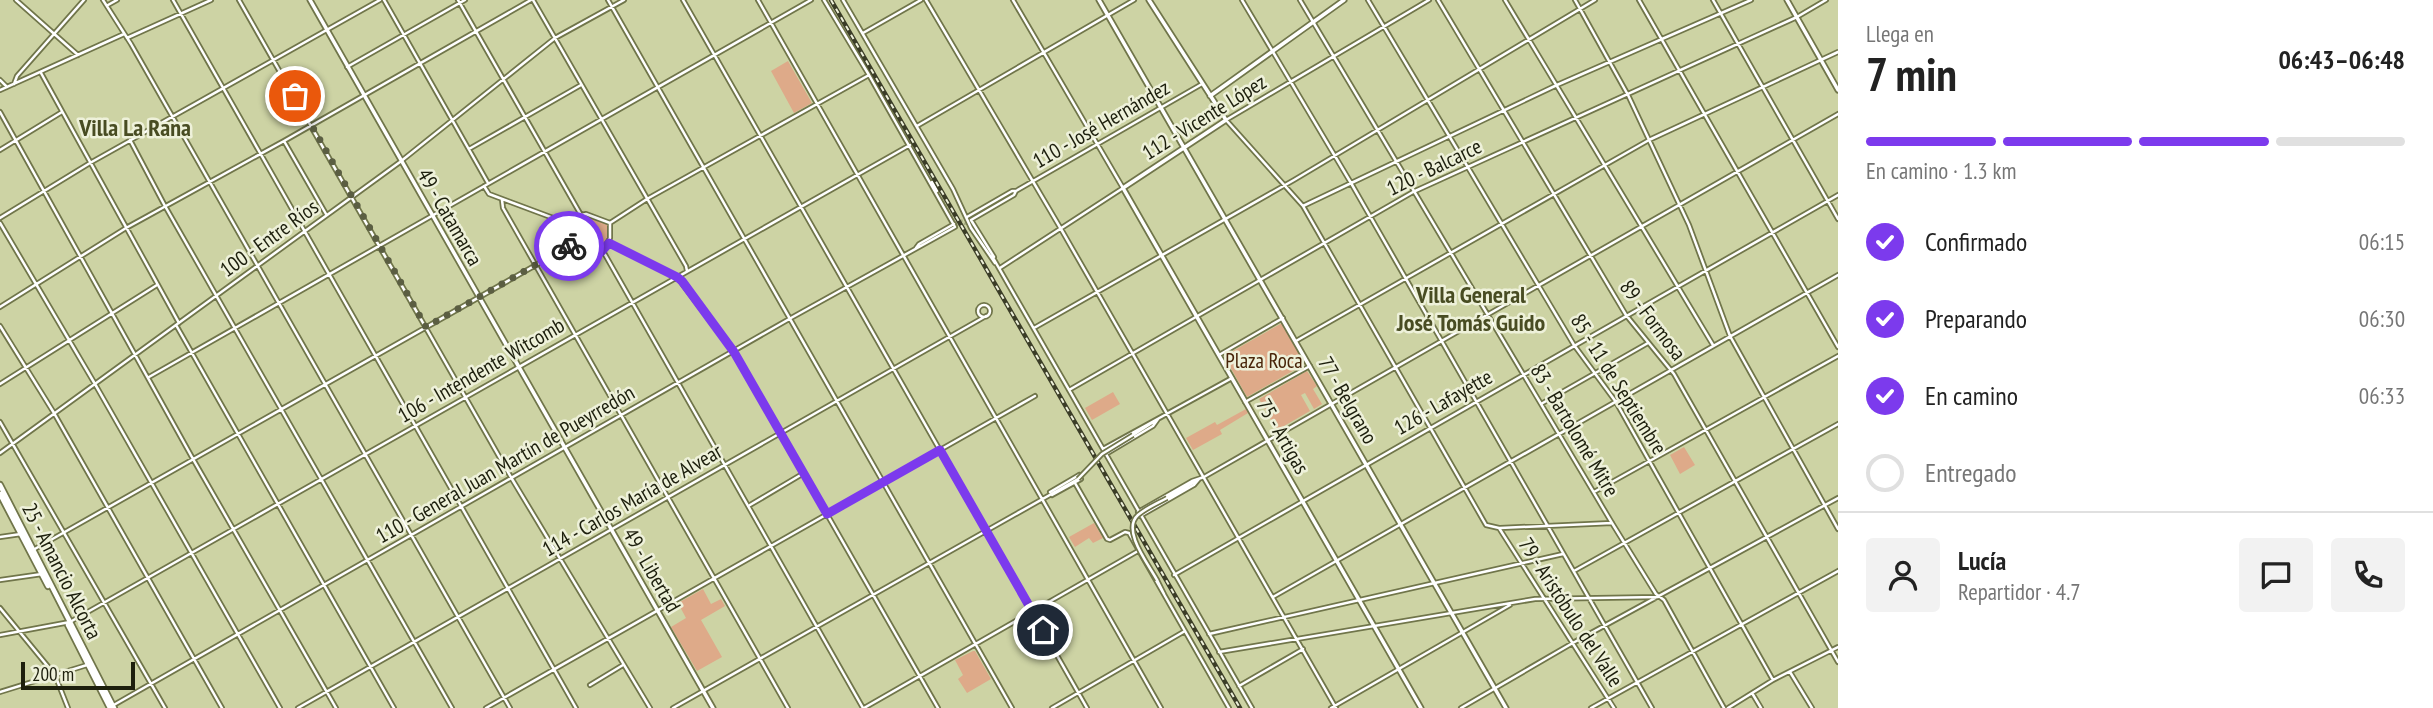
<!DOCTYPE html>
<html lang="es">
<head>
<meta charset="utf-8">
<style>
	body { margin:0; font-family:"PT Sans Narrow",sans-serif; background:#f2f2f2; color:#222; height:100vh; display:flex; flex-direction:column; font-size:26px; white-space:nowrap }
	* { box-sizing:border-box; margin:0 }
	p { font-size:23px; color:#767676 }
	.icon { flex:none; width:38px; height:38px; fill:none; stroke:currentColor; stroke-width:2; stroke-linecap:round; stroke-linejoin:round }
	.map { position:relative; flex:1; overflow:hidden }
	.side { display:flex; flex-direction:column; background:#fff; width:595px }
	.side>* { flex:none }
	.scale { position:absolute; left:21px; bottom:18px; width:114px; box-sizing:border-box; padding-left:7px; border:4px solid #1d1f0d; border-top:0; font-size:19px; line-height:24px; white-space:nowrap; color:#1d1f0d; -webkit-text-stroke:5px #eef1da; paint-order:stroke }
	.pin { position:absolute; display:grid; place-items:center; width:60px; height:60px; color:#fff; margin:-30px; border:4px solid #fff; border-radius:50%; box-shadow:0 2px 7px #0007 }
	.courier { position:absolute; display:grid; place-items:center; width:70px; height:70px; margin:-35px; border:5px solid #7c3aed; border-radius:50%; background:#fff; color:#222; box-shadow:0 2px 9px #0007 }
	.overview em { font-style:normal; font-weight:700 }
	.overview div { display:flex; flex-direction:column-reverse }
	.overview { display:flex; align-items:center; justify-content:space-between; height:119px; padding:0 28px }
	h1 { font-size:46px; font-weight:700; line-height:52px }
	.bar { display:grid; grid-template-columns:repeat(4,1fr); gap:10px 7px; align-content:center; height:84px; padding:0 28px }
	.bar i { height:9px; border-radius:5px; background:#e0e0e0 }
	.bar .selected { background:#7c3aed }
	.bar p { grid-column:span 4 }
	.line { display:flex; align-items:center; gap:18px; padding:0 28px; border-top:2px solid #e0e0e0 }
	.line div { flex:1 }
	.round { display:grid; place-items:center; flex:none; width:74px; height:74px; border-radius:7px; background:#f2f2f2 }
	ol { padding:0 28px; list-style:none }
	li { display:flex; align-items:center; gap:21px; height:77px }
	li p { margin-inline-start:auto }
	li .icon { padding:7px; border-radius:50%; background:#7c3aed; color:#fff; stroke-width:4 }
	li:last-child { color:#767676 }
	li i { width:38px; height:38px; border:4px solid #e0e0e0; border-radius:50% }
	main { display:flex; flex:1; min-height:0 }
	.map>svg:first-child { display:block }
</style>
</head>
<body>
<main>
<div class="map">
<svg width="1838" height="708" viewBox="0 0 1838 708">
	<rect width="100%" height="100%" fill="#cdd3a4"/>
	<path fill="#deaa89" d="M788,61L812,103L794,113L771,71Z
		M586,217L607,224L609,236L602,248L577,243L575,240C573,231 576,220 586,217Z
		M1282,323L1305,364L1247,397L1224,356Z
		M1307,371L1317,386L1313,389L1322,404L1314,409L1305,393L1301,395L1310,411L1277,430L1259,399Z
		M1113,392L1120,404L1092,420L1085,408Z
		M1246,409L1248,413L1220,430L1222,434L1193,450L1186,438L1215,422L1217,425Z
		M1684,447L1695,465L1680,474L1670,455Z
		M1094,523L1103,538L1093,543L1089,538L1075,547L1069,537Z
		M703,589L711,604L721,599L725,606L701,620L722,657L697,671L671,627L686,618L678,603Z
		M973,651H975L991,679L967,693L958,679L963,675L955,660Z"/>
	<g fill="none" stroke-linecap="round" stroke-linejoin="round">
		<path stroke="#aaaf86" stroke-width="2.5" stroke-dasharray="2.5 1.5" stroke-linecap="butt" d="M937,191L952,215L958,222L972,217L1016,191
			M942,233L957,225L970,223L988,250"/>
		<g stroke="#70754a" stroke-width="6">
			<path id="minor" d="M16,0L78,55
				M103,0L131,44L510,708
				M173,0L576,708
				M239,0L512,479L650,708
				M384,0L488,183
				M458,0L581,215
				M533,0L686,266L687,271
				M608,0L1012,708
				M683,0L1087,708
				M758,0L1161,708
				M843,0L953,189L971,228L995,263
				M926,0L1061,229L1336,708
				M1242,0L1351,183L1652,708
				M1300,0L1612,523L1656,594L1664,600L1724,708
				M1368,0L1574,345L1616,402L1773,680
				M1429,0L1226,120L1303,206L1486,525L1499,528L1614,708
				M1438,0L1626,315L1674,374L1838,662
				M1505,0L1713,345
				M1575,0L1628,95L1689,225L1730,336L1838,529
				M1639,0L1838,347
				M1713,0L1838,219
				M108,5L117,0
				M863,33L921,0
				M127,38L211,0
				M347,67L465,0
				M41,73L179,323
				M0,80L7,87
				M14,84L17,76L84,0
				M0,90L124,34
				M0,112L193,459L336,708
				M917,126L1134,0
				M130,140L165,206L452,708
				M284,141L326,214
				M469,149L581,85
				M0,150L62,112
				M932,182L937,191
				M484,186L489,194L572,225
				M502,200L503,208L788,708
				M1303,206L1557,85L1751,0
				M586,214L610,223V238L603,251L579,246L572,241L573,226L581,215Z
				M967,217L1012,191H1016
				M0,218L90,163L380,0
				M0,223L95,384L280,708
				M610,223L647,199L869,75
				M609,243L677,277L734,352L938,708
				M916,248L919,244L954,224
				M603,251L863,708
				M992,256L1252,708
				M994,257L971,220L1014,195L1016,191L1202,84
				M1000,268L1123,188L1013,0
				M978 311a6 6 0 1 1 12 0a6 6 0 1 1-12 0Z
				M0,307L126,228L284,141L531,0
				M176,325L394,708
				M0,326L54,413L222,708
				M1034,328L1294,180L1595,0
				M1296,341L1649,140L1838,52
				M1219,355L1283,318
				M149,377L811,0
				M0,384L157,285
				M1069,390L1413,192L1797,17L1826,0
				M1245,402L1310,366
				M1541,404L1648,343
				M0,422L165,708
				M1133,435L1155,421
				M1103,449L1232,378
				M0,453L400,162L555,38L624,0
				M1106,454L1153,426L1158,419
				M1075,483L1107,539L1110,540L1125,532L1129,533L1229,708
				M1050,492L1079,475
				M1594,492L1838,356
				M1052,495L1081,479L1079,475
				M1167,498L1196,481
				M750,505L804,473
				M1138,512L1192,481L1204,477L1838,114
				M1140,516L1194,485L1199,479
				M1500,528L1612,523
				M0,537L21,534
				M33,550L573,244
				M1574,571L1838,424
				M1174,575L1838,195
				M0,580L42,574
				M1157,580L1164,594
				M1273,597L1838,275
				M0,608L55,675L68,708
				M1209,634L1563,554
				M0,635L70,622L910,145
				M1219,652L1535,599L1658,597
				M1790,672L1812,708
				M590,685L623,665
				M1239,686L1303,649
				M0,692L87,665
				M1752,693L1761,708
				M112,706L791,318L955,227L869,75L824,0
				M298,708L986,316
				M486,708L1035,396
				M673,708L1078,479
				M864,708L1138,551
				M1052,708L1185,631
				M1331,708L1510,605
				M1461,708L1571,644L1838,498
				M1591,708L1838,571
				M1728,708L1773,680L1838,647"/>
		</g>
		<g stroke="#70754a" stroke-width="7">
			<path id="tertiary" d="M310,0L713,708
				M1099,0L1506,708
				M1149,0L1226,120L1123,188L1421,708
				M1787,0L1838,90
				M1210,96L1344,0"/>
		</g>
		<g stroke="#70754a" stroke-width="8">
			<path id="secondary" d="M0,485L114,708
				M0,494L48,586
				M68,625L110,708"/>
		</g>
		<use href="#minor" stroke="#fff" stroke-width="2.5"/>
		<use href="#tertiary" stroke="#fff" stroke-width="3.5"/>
		<use href="#secondary" stroke="#fff" stroke-width="4.5"/>
		<g stroke="#3b3d27" stroke-width="4.5">
			<path id="rail" d="M831,0L1240,708"/>
		</g>
		<use href="#rail" stroke="#eef1da" stroke-width="2" stroke-dasharray="5" stroke-linecap="butt"/>
		<g stroke="#70754a" stroke-width="6" stroke-linecap="butt">
			<path id="minor-bridge" d="M1078,479L1102,454L1133,435
				M1157,580C1149,565 1121,530 1138,515C1146,508 1158,503 1167,498"/>
		</g>
		<use href="#minor-bridge" stroke="#fff" stroke-width="2.5"/>
	</g>
	<g fill="none" stroke-linecap="round" stroke-linejoin="round">
		<path stroke="#5b5e42" stroke-width="7" stroke-dasharray="0 12.6" d="M295,96L426,327L569,246"/>
		<path stroke="#7c3aed" stroke-width="9" d="M569,246L573,244L601,252L609,243L677,277L682,281L734,352L827,514L940,450L1043,630"/>
	</g>
	<g text-anchor="middle" dominant-baseline="central" stroke-width="5" stroke-linejoin="round" paint-order="stroke">
		<g font-size="21" fill="#1d1f0d" stroke="#eef1da">
			<text transform="translate(1204 117) rotate(-32)">112 - Vicente López</text>
			<text transform="translate(1101 124) rotate(-30)">110 - José Hernández</text>
			<text transform="translate(1434 167) rotate(-26)">120 - Balcarce</text>
			<text transform="translate(450 217) rotate(60)">49 - Catamarca</text>
			<text transform="translate(269 238) rotate(-36)">100 - Entre Ríos</text>
			<text transform="translate(1653 320) rotate(53)">89 - Formosa</text>
			<text transform="translate(481 370) rotate(-30)">106 - Intendente Witcomb</text>
			<text transform="translate(1619 384) rotate(58)">85 - 11 de Septiembre</text>
			<text transform="translate(1348 400) rotate(60)">77 - Belgrano</text>
			<text transform="translate(1443 402) rotate(-30)">126 - Lafayette</text>
			<text transform="translate(1575 430) rotate(59)">83 - Bartolomé Mitre</text>
			<text transform="translate(1283 436) rotate(60)">75 - Artigas</text>
			<text transform="translate(505 464) rotate(-30)">110 - General Juan Martín de Pueyrredón</text>
			<text transform="translate(632 500) rotate(-30)">114 - Carlos María de Alvear</text>
			<text transform="translate(652 570) rotate(60)">49 - Libertad</text>
			<text transform="translate(62 571) rotate(63)">25 - Amancio Alcorta</text>
			<text transform="translate(1571 612) rotate(57)">79 - Aristóbulo del Valle</text>
		</g>
		<g font-size="21" fill="#482408" stroke="#eef1da">
			<text x="1264" y="360">Plaza Roca</text>
		</g>
		<g font-size="24" font-weight="bold" fill="#484c22" stroke="#eef1da">
			<text x="135" y="127">Villa La Rana</text>
			<text x="1471" y="294">Villa General<tspan x="1471" dy="28">José Tomás Guido</tspan></text>
		</g>
	</g>
</svg>
<div class="scale">200 m</div>
<div class="pin" style="left:295px;top:96px;background:#ea580c"><svg class="icon" aria-label="bag" viewBox="0 0 24 24"><path d="M5 8h14l-1 12H6zM9 8a3 3 0 0 1 6 0"/></svg></div>
<div class="pin" style="left:1043px;top:630px;background:#1f2937"><svg class="icon" aria-label="home" viewBox="0 0 24 24"><path d="M3 11l9-7 9 7M6 9v11h12V9"/></svg></div>
<div class="courier" style="left:569px;top:246px"><svg class="icon" aria-label="bike" viewBox="0 0 24 24"><circle cx="6" cy="16" r="4"/><circle cx="18" cy="16" r="4"/><path d="M6 16l4-8h5l3 8M10 8l3 8H6M13 5h3"/></svg></div>
</div>
<section class="side">
<div class="overview"><div><h1>7 min</h1><p>Llega en</p></div><em>06:43–06:48</em></div>
<div class="bar"><i class="selected"></i><i class="selected"></i><i class="selected"></i><i></i><p>En camino · 1.3 km</p></div>
<ol>
<li><svg class="icon" aria-label="check" viewBox="0 0 24 24"><path d="M5 12l5 5 9-10"/></svg>Confirmado<p>06:15</p></li>
<li><svg class="icon" aria-label="check" viewBox="0 0 24 24"><path d="M5 12l5 5 9-10"/></svg>Preparando<p>06:30</p></li>
<li><svg class="icon" aria-label="check" viewBox="0 0 24 24"><path d="M5 12l5 5 9-10"/></svg>En camino<p>06:33</p></li>
<li><i></i>Entregado</li>
</ol>
<div class="line" style="height:126px"><a class="round"><svg class="icon" aria-label="person" viewBox="0 0 24 24"><circle cx="12" cy="8" r="4"/><path d="M4 21q1-7 8-7t8 7"/></svg></a><div><b>Lucía</b><p>Repartidor · 4.7</p></div><a class="round"><svg class="icon" aria-label="chat" viewBox="0 0 24 24"><path d="M4 5h16v11H9l-5 4z"/></svg></a><a class="round"><svg class="icon" aria-label="phone" viewBox="0 0 24 24"><path d="M5 4h4l2 5-3 2q2 4 5 5l2-3 5 2v4C11 20 4 13 5 4z"/></svg></a></div>
</section>
</main>
</body>
</html>
